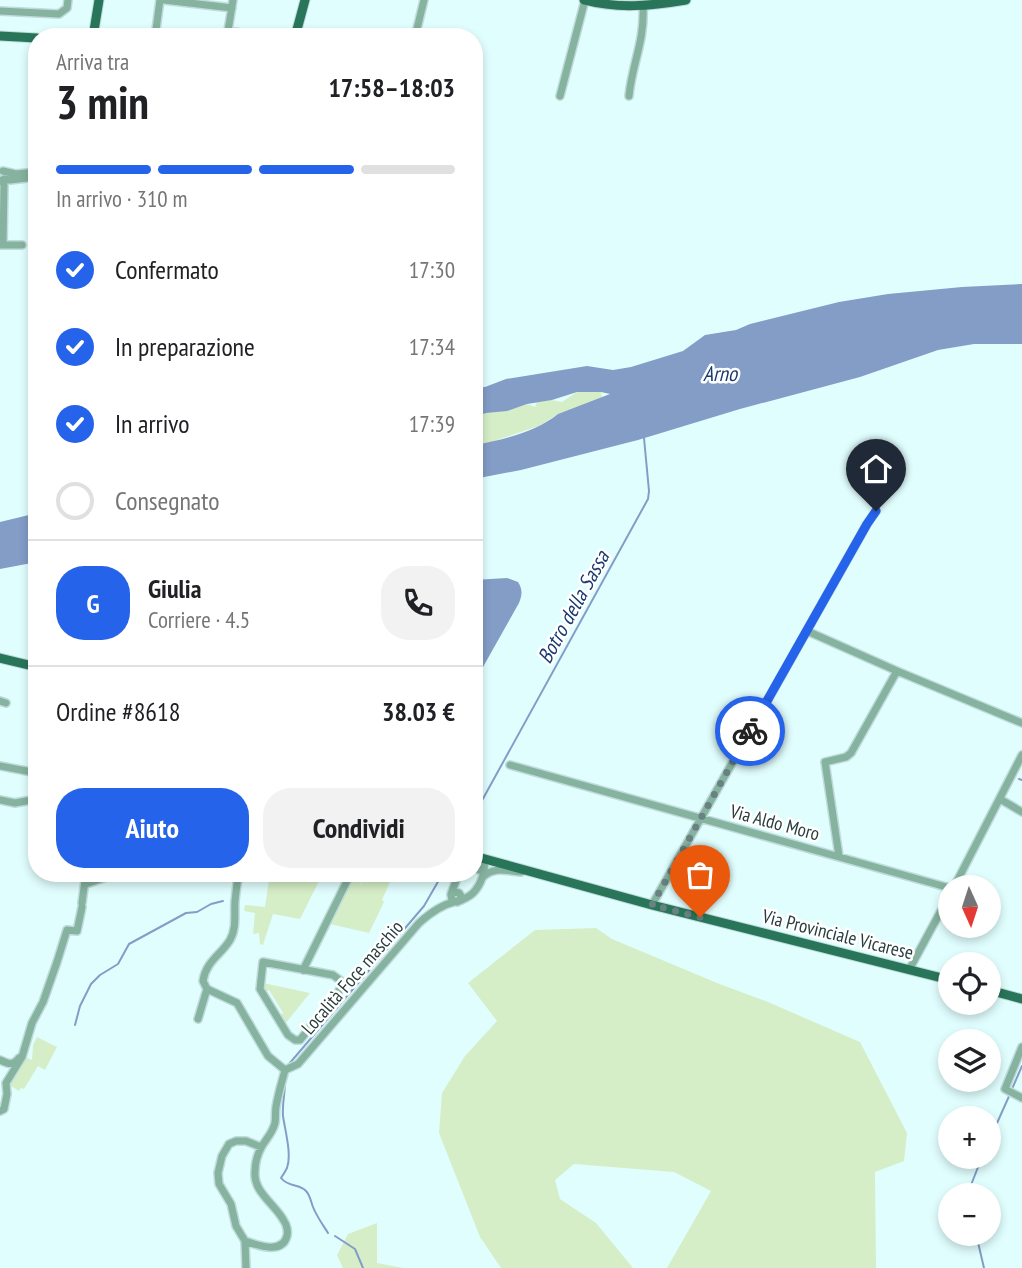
<!DOCTYPE html>
<html lang="it">
<head>
<meta charset="utf-8">
<style>
	body { margin:0; font-family:"PT Sans Narrow",sans-serif; background:#f2f2f2; color:#202124; height:100vh; display:flex; flex-direction:column; font-size:26px; white-space:nowrap }
	* { box-sizing:border-box; margin:0 }
	p { font-size:23px; color:#757577 }
	.icon { flex:none; width:38px; height:38px; fill:none; stroke:currentColor; stroke-width:2; stroke-linecap:round; stroke-linejoin:round }
	.map { position:relative; flex:1; overflow:hidden }
	.details { position:absolute; left:28px; top:28px; width:455px; height:854px; display:flex; flex-direction:column; background:#fff; border-radius:28px; box-shadow:0 4px 10px #0003 }
	.details>* { flex:none }
	.needle { width:46px; rotate:177deg }
	.buttons { position:absolute; left:938px; top:875px; display:grid; gap:14px }
	.buttons a { display:grid; place-items:center; width:63px; height:63px; border-radius:50%; background:#fff; box-shadow:0 4px 10px #0003; font-size:35px }
	.pin { position:absolute; display:grid; place-items:center; width:60px; height:60px; color:#fff; margin:-72px -30px; border-radius:50% 50% 50% 0; rotate:-45deg; box-shadow:0 0 7px #0007 }
	.pin .icon { rotate:45deg }
	.courier { position:absolute; display:grid; place-items:center; width:70px; height:70px; margin:-35px; border:5px solid #2563eb; border-radius:50%; background:#fff; color:#222; box-shadow:0 2px 9px #0007 }
	.head em { font-style:normal; font-weight:600 }
	.head div { display:flex; flex-direction:column-reverse }
	.head { display:flex; align-items:center; justify-content:space-between; height:119px; padding:0 28px }
	h1 { font-size:46px; font-weight:600; line-height:52px }
	.bar { display:grid; grid-template-columns:repeat(4,1fr); gap:10px 7px; align-content:center; height:84px; padding:0 28px }
	.bar i { height:9px; border-radius:5px; background:#e0e0e0 }
	.bar .active { background:#2563eb }
	.bar p { grid-column:span 4 }
	.line { display:flex; align-items:center; gap:18px; padding:0 28px; border-top:2px solid #e0e0e0 }
	.line div { flex:1 }
	.round { display:grid; place-items:center; flex:none; width:74px; height:74px; border-radius:28px; background:#f2f2f2 }
	ol { padding:0 28px; list-style:none }
	li { display:flex; align-items:center; gap:21px; height:77px }
	li p { margin-inline-start:auto }
	li .icon { padding:7px; border-radius:50%; background:#2563eb; color:#fff; stroke-width:4 }
	li:last-child { color:#757577 }
	li i { width:38px; height:38px; border:4px solid #e0e0e0; border-radius:50% }
	.primary-button { display:flex; gap:14px; margin-top:auto; padding:14px 28px }
	.primary-button a { flex:1; height:80px; border-radius:28px; background:#2563eb; color:#fff; font-size:28px; font-weight:600; line-height:80px; text-align:center }
	.primary-button a+a { background:#f2f2f2; color:#202124 }
	.map>svg:first-child { display:block }
</style>
</head>
<body>
<div class="map">
<svg width="1022" height="1268" viewBox="0 0 1022 1268">
	<rect width="100%" height="100%" fill="#e1fefe"/>
	<path fill="#d5eec7" d="M577,392H601L602,397L599,399L558,414L539,426L491,442L474,445V417L485,413L512,409L527,404L535,407L537,402L551,400L562,402Z
		M270,873H323L300,919L273,914L263,945L260,944L259,933L253,934L255,913L244,911L245,905L265,907Z
		M355,873H365L358,890L366,873H394L382,900L384,902L369,933L330,924Z
		M596,928L612,939L717,983L768,1002L860,1042L907,1133L904,1161L875,1172L876,1268H667L711,1191L674,1172L574,1164L555,1180L560,1199L596,1223L633,1268H501L480,1237L439,1133L442,1093L465,1056L497,1021L468,983L535,930Z
		M263,983L310,993L285,1024L280,1016L283,1013L269,990L265,992Z
		M37,1037L57,1047L45,1070L38,1066L24,1089L21,1088L19,1091L8,1084L25,1057L32,1060L33,1045Z
		M377,1223V1263L403,1268H343L337,1255L348,1234Z"/>
	<path fill="#839dc7" d="M1022,284V344H974L938,350L860,377L740,409L638,440L521,470L474,479V445C502,440 536,432 558,414L610,394L601,392H577L552,400L527,404L507,411L486,413L474,417V388L485,387L506,379L587,366L613,370L631,367L683,351L705,335L736,330L750,324L839,302L888,294L962,287Z
		M37,513V562L0,569V522Z
		M507,578L518,582C523,590 522,595 519,603L474,683V580Z"/>
	<g fill="none" stroke-linecap="round" stroke-linejoin="round">
		<path stroke="#839dc7" stroke-width="2" d="M1019,779L1022,780
			M474,815L648,499L649,491L644,438
			M75,1025L80,1006L91,984L100,975L118,964L129,944L186,913L197,912L211,904L223,901
			M289,1064L424,906L443,873
			M285,1082C285,1093 282,1106 283,1116C285,1130 292,1155 287,1168C285,1172 283,1175 281,1178C289,1188 299,1183 306,1191C310,1195 311,1202 313,1207C317,1217 323,1225 328,1233
			M1012,1089L1022,1066
			M989,1141L1010,1094
			M971,1195V1185L982,1157
			M976,1234L984,1268
			M335,1236L355,1249L363,1268"/>
		<g stroke="#c0dbdb" stroke-width="10">
			<path id="minor" d="M164,0L232,8
				M0,11L59,14L67,8L68,0
				M236,32L256,37
				M155,37L160,0
				M227,37L233,0
				M415,37L424,0
				M560,96L585,0
				M629,96C632,64 645,41 643,6
				M3,171L16,174L37,172
				M4,179L10,180L27,178
				M2,180L4,185L3,245
				M1,245H22
				M807,631L897,671L851,753L846,757L825,762L839,856
				M897,671L1022,723
				M0,701L6,703
				M510,765L950,888
				M0,766L37,773
				M1000,799L1022,812
				M0,800L15,803L37,799
				M474,862L479,870
				M239,873C237,882 236,892 235,901C234,914 237,928 230,940C221,955 206,961 203,981L207,989L237,1003L268,1056L285,1070
				M483,877C494,866 507,871 521,872
				M86,884L118,873
				M954,887L1022,755
				M451,894L459,873
				M459,901L461,896L459,893L455,892L451,895L452,900L457,902C462,900 469,897 473,893C481,885 486,871 484,860
				M82,903L86,873
				M652,905L867,524L876,511
				M263,962L333,975L341,981V986L339,991L300,1040H295L288,1035L260,989Z
				M303,970L351,873
				M909,970L950,894
				M198,1019L207,989
				M1022,1047L1005,1089L1022,1098
				M0,1060C8,1064 13,1066 19,1058
				M285,1070L298,1064L419,923C429,914 441,905 454,902
				M0,1111L4,1109L7,1094L6,1083L22,1057L32,1023L43,1002L57,962L67,930L77,931L82,907
				M245,1241C257,1245 282,1255 287,1236C288,1232 287,1225 284,1221C276,1205 253,1192 255,1172C255,1164 258,1153 262,1146C267,1138 273,1132 275,1123C276,1118 275,1112 276,1107C278,1094 282,1082 285,1070
				M246,1268L245,1241L236,1226L231,1204L219,1184L218,1173L222,1156L229,1144L236,1141H246L261,1147"/>
		</g>
		<g stroke="#c0dbdb" stroke-width="11">
			<path id="major" d="M584,0C618,9 650,6 686,0
				M0,36L37,38
				M93,37L99,0
				M295,37L305,0
				M0,658L37,667
				M474,856L652,905L950,980
				M989,990L1022,999"/>
		</g>
		<use href="#minor" stroke="#85b39f" stroke-width="7"/>
		<use href="#major" stroke="#29755a" stroke-width="9"/>
	</g>
	<g fill="none" stroke-linecap="round" stroke-linejoin="round">
		<path stroke="#698181" stroke-width="7" stroke-dasharray="0 12.6" d="M700,917L652,905L750,731"/>
		<path stroke="#2563eb" stroke-width="9" d="M750,731L867,524L876,511"/>
	</g>
	<g text-anchor="middle" dominant-baseline="central" stroke-width="5" stroke-linejoin="round" paint-order="stroke">
		<g font-size="19" fill="#293d3d" stroke="#fff">
			<text transform="translate(775 822) rotate(15)">Via Aldo Moro</text>
			<text transform="translate(838 934) rotate(14)">Via Provinciale Vicarese</text>
			<text transform="translate(352 977) rotate(-49)">Località Foce maschio</text>
		</g>
		<g font-size="21" font-style="italic" fill="#1b3b70" stroke="#fff">
			<text x="720" y="373">Arno</text>
			<text transform="translate(573 607) rotate(-61)">Botro della Sassa</text>
		</g>
	</g>
</svg>
<div class="buttons">
<a><svg class="needle" viewBox="-14 -14 28 28"><path d="M0-13l5 13h-10z" fill="#e53935"/><path d="M0 13l5-13h-10z" fill="#757577"/></svg></a>
<a><svg class="icon" aria-label="locate" viewBox="0 0 24 24"><circle cx="12" cy="12" r="6"/><path d="M12 2v4M12 18v4M2 12h4M18 12h4"/></svg></a>
<a><svg class="icon" aria-label="layers" viewBox="0 0 24 24"><path d="M12 4l9 5-9 5-9-5zM3 14l9 5 9-5"/></svg></a>
<a>+</a>
<a>−</a>
</div>
<div class="pin" style="left:700px;top:917px;background:#ea580c"><svg class="icon" aria-label="bag" viewBox="0 0 24 24"><path d="M5 8h14l-1 12H6zM9 8a3 3 0 0 1 6 0"/></svg></div>
<div class="pin" style="left:876px;top:511px;background:#1f2937"><svg class="icon" aria-label="home" viewBox="0 0 24 24"><path d="M3 11l9-7 9 7M6 9v11h12V9"/></svg></div>
<div class="courier" style="left:750px;top:731px"><svg class="icon" aria-label="bike" viewBox="0 0 24 24"><circle cx="6" cy="16" r="4"/><circle cx="18" cy="16" r="4"/><path d="M6 16l4-8h5l3 8M10 8l3 8H6M13 5h3"/></svg></div>
<section class="details">
<div class="head"><div><h1>3 min</h1><p>Arriva tra</p></div><em>17:58–18:03</em></div>
<div class="bar"><i class="active"></i><i class="active"></i><i class="active"></i><i></i><p>In arrivo · 310 m</p></div>
<ol>
<li><svg class="icon" aria-label="check" viewBox="0 0 24 24"><path d="M5 12l5 5 9-10"/></svg>Confermato<p>17:30</p></li>
<li><svg class="icon" aria-label="check" viewBox="0 0 24 24"><path d="M5 12l5 5 9-10"/></svg>In preparazione<p>17:34</p></li>
<li><svg class="icon" aria-label="check" viewBox="0 0 24 24"><path d="M5 12l5 5 9-10"/></svg>In arrivo<p>17:39</p></li>
<li><i></i>Consegnato</li>
</ol>
<div class="line" style="height:126px"><b class="round" style="background:#2563eb;color:#fff">G</b><div><b>Giulia</b><p>Corriere · 4.5</p></div><a class="round"><svg class="icon" aria-label="phone" viewBox="0 0 24 24"><path d="M5 4h4l2 5-3 2q2 4 5 5l2-3 5 2v4C11 20 4 13 5 4z"/></svg></a></div>
<div class="line" style="height:91px"><div>Ordine #8618</div><b>38.03 €</b></div>
<div class="primary-button"><a>Aiuto</a><a>Condividi</a></div>
</section>
</div>
</body>
</html>
